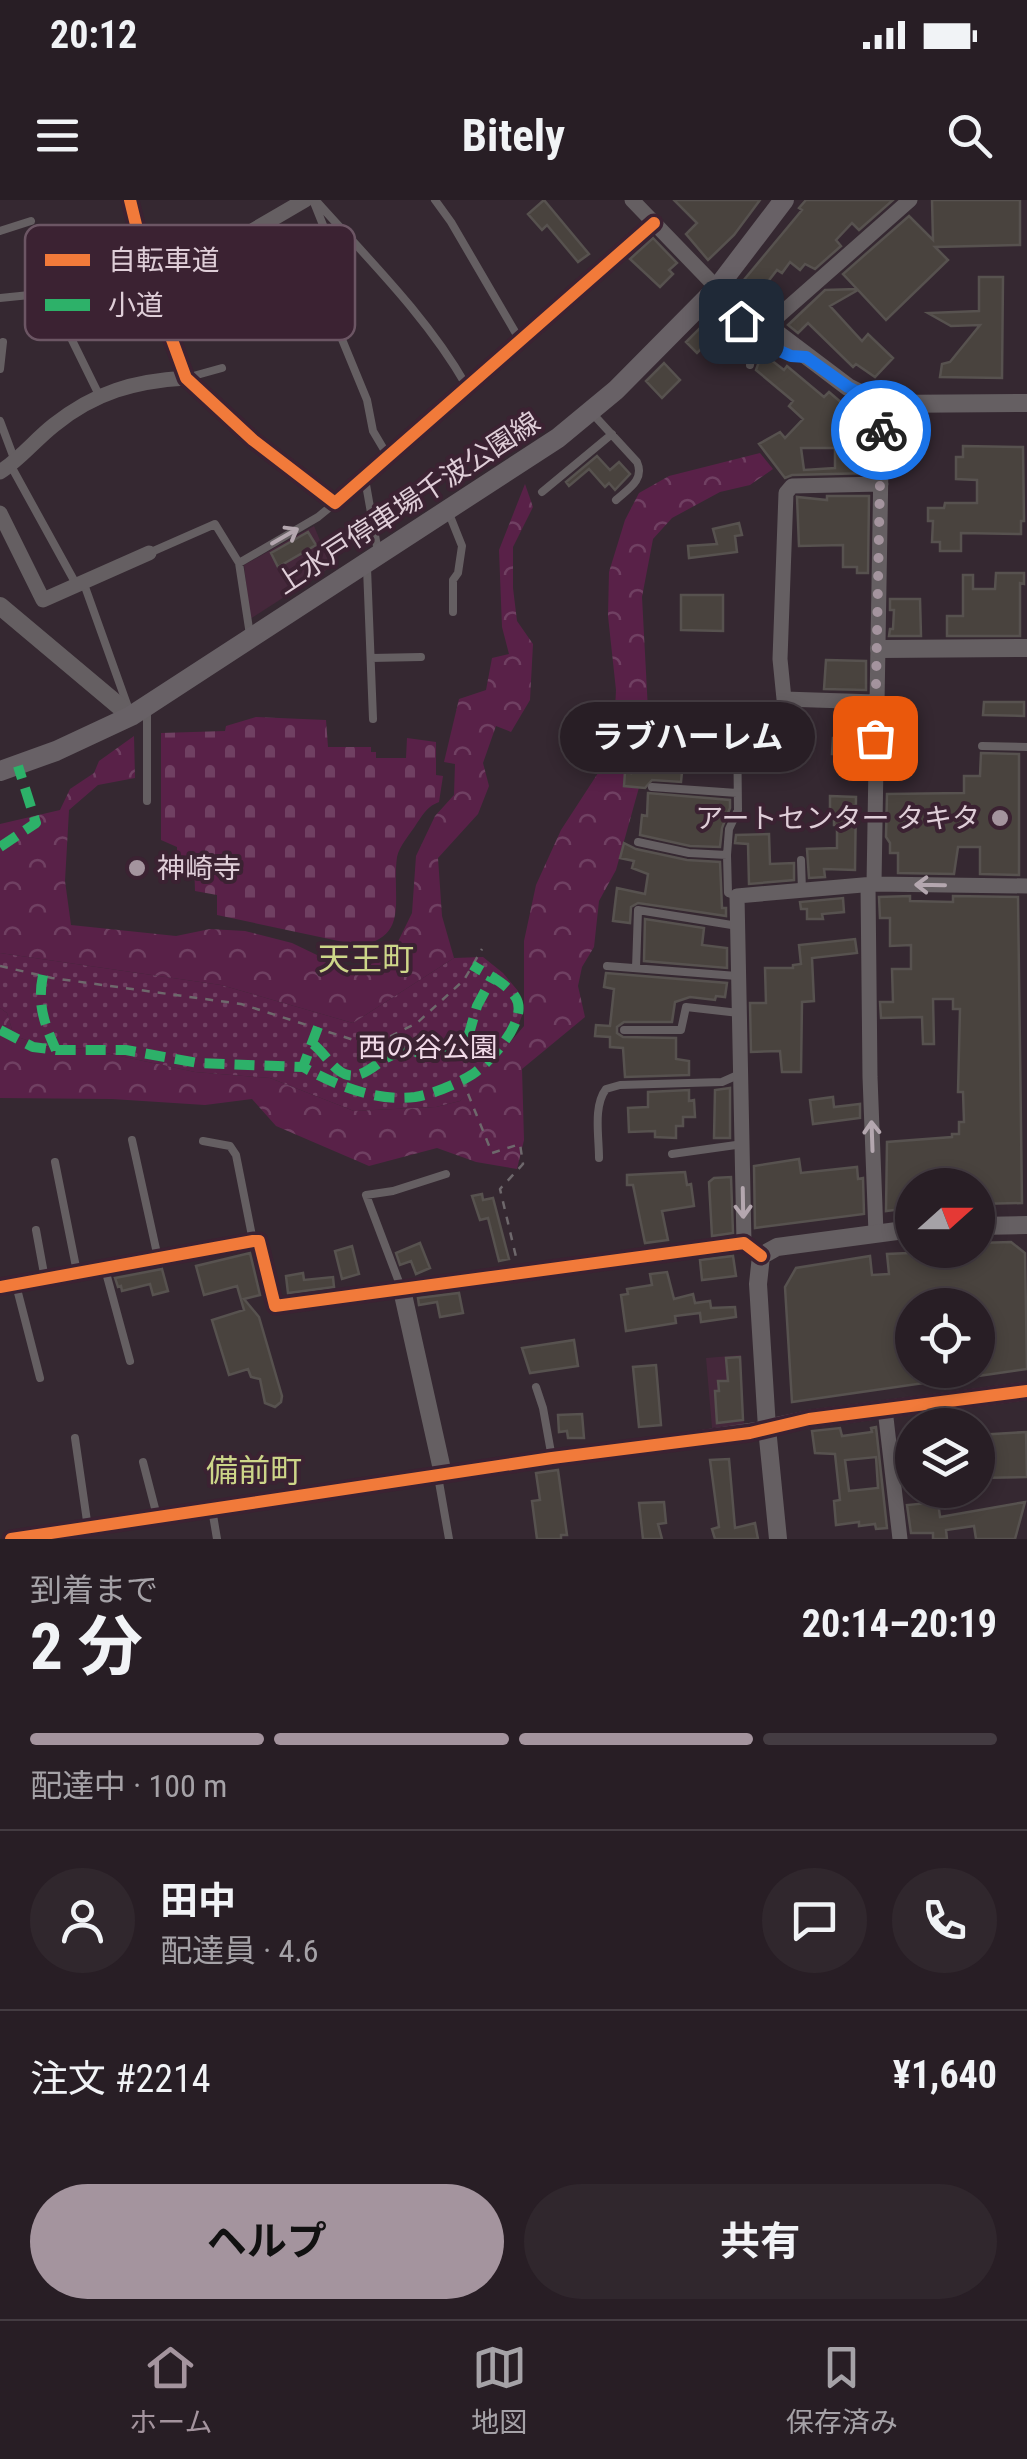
<!DOCTYPE html>
<html lang="ja">
<head>
<meta charset="utf-8">
<style>
	body { margin:0; font-family:"Roboto Condensed","Noto Sans JP",sans-serif; background:#30272d; color:#f1f3f6; height:100vh; display:flex; flex-direction:column; font-size:38px; white-space:nowrap }
	* { box-sizing:border-box; margin:0 }
	p { font-size:32px; color:#a5a2a7 }
	.icon { flex:none; width:55px; height:55px; fill:none; stroke:currentColor; stroke-width:2; stroke-linecap:round; stroke-linejoin:round }
	.map { position:relative; height:1339px; overflow:hidden }
	.drawer { display:flex; flex-direction:column; background:#281e25; flex:1 }
	.drawer>* { flex:none }
	.needle { width:65px; rotate:69deg }
	.tools { position:absolute; left:895px; top:968px; display:grid; gap:20px }
	.tools a { display:grid; place-items:center; width:100px; height:100px; border-radius:50%; background:#281e25; box-shadow:0 5px 15px #0003,0 0 0 2px #443c42; font-size:50px }
	.pin { position:absolute; display:grid; place-items:center; width:85px; height:85px; color:#fff; margin:-42px; border-radius:20px; box-shadow:0 5px 15px #0006 }
	.courier { position:absolute; display:grid; place-items:center; width:100px; height:100px; margin:-50px; border:8px solid #1a73e8; border-radius:50%; background:#fff; color:#222; box-shadow:0 2px 12px #0007 }
	.bubble { position:absolute; height:70px; border-radius:35px; background:#281e25; box-shadow:0 5px 15px #0003,0 0 0 2px #443c42; font-size:32px; font-weight:700; line-height:70px; text-align:center }
	.summary em { font-style:normal; font-weight:700 }
	.summary div { display:flex; flex-direction:column-reverse }
	.summary { display:flex; align-items:center; justify-content:space-between; height:170px; padding:0 30px }
	h1 { font-size:65px; font-weight:700; line-height:75px }
	.bar { display:grid; grid-template-columns:repeat(4,1fr); gap:15px 10px; align-content:center; height:120px; padding:0 30px }
	.bar i { height:12px; border-radius:8px; background:#443c42 }
	.bar .active { background:#a4949e }
	.bar p { grid-column:span 4 }
	.line { display:flex; align-items:center; gap:25px; padding:0 30px; border-top:2px solid #443c42 }
	.line div { flex:1 }
	.round { display:grid; place-items:center; flex:none; width:105px; height:105px; border-radius:52px; background:#30272d }
	.button { display:flex; gap:20px; margin-top:auto; padding:20px 30px }
	.button a { flex:1; height:115px; border-radius:60px; background:#a4949e; color:#111; font-size:40px; font-weight:700; line-height:115px; text-align:center }
	.button a+a { background:#30272d; color:#f1f3f6 }
	.status { display:flex; justify-content:space-between; align-items:center; height:70px; padding:0 50px; background:#281e25; direction:ltr }
	.status svg { height:28px; fill:currentColor }
	header { display:flex; justify-content:space-between; align-items:center; height:130px; padding:0 30px; background:#281e25; font-size:45px; font-weight:700 }
	.tabs { display:flex; justify-content:space-around; align-items:center; height:140px; border-top:2px solid #443c42; background:#281e25; font-size:28px; color:#a5a2a7 }
	.tabs a { display:grid; justify-items:center; gap:5px }
	.tabs .active { color:#a4949e }
	.map>svg:first-child { display:block }
</style>
</head>
<body>
<div class="status"><b>20:12</b><svg viewBox="0 0 49 12"><path d="M0 12V9h3v3zM5 12V6h3v6zM10 12V3h3v9zM15 12V0h3v12zM26 1h20v11H26zM47 4h2v5h-2z"/></svg></div>
<header><svg class="icon" aria-label="menu" viewBox="0 0 24 24"><path d="M4 6h16M4 12h16M4 18h16"/></svg>Bitely<svg class="icon" aria-label="search" viewBox="0 0 24 24"><circle cx="10" cy="10" r="6"/><path d="M15 15l6 6"/></svg></header>
<div class="map">
<svg width="1027" height="1339" viewBox="0 0 1027 1339">
	<defs>
		<pattern id="green-dots" width="8" height="8" patternUnits="userSpaceOnUse" patternTransform="scale(2.5)"><rect width="8" height="8" fill="#592148"/><path d="M2 2h.1M6 6h.1" fill="none" stroke="#704062" stroke-width="1.8" stroke-linecap="round"/></pattern>
		<pattern id="forest-crowns" width="20" height="18" patternUnits="userSpaceOnUse" patternTransform="scale(2.5)"><rect width="20" height="18" fill="#592148"/><path d="M2 6a3 3 0 1 1 6 0M12 15a3 3 0 1 1 6 0" fill="none" stroke="#704062"/></pattern>
		<pattern id="cemetery-stones" width="16" height="16" patternUnits="userSpaceOnUse" patternTransform="scale(2.5)"><rect width="16" height="16" fill="#592148"/><path d="M2 7V4a2 2 0 0 1 4 0v3zM10 15v-3a2 2 0 0 1 4 0v3z" fill="#704062"/></pattern>
	</defs>
	<rect width="100%" height="100%" fill="#352831"/>
	<path fill="#45283b" d="M314,326L331,367L250,419L244,365Z
		M741,1155L744,1224L712,1228L706,1158Z"/>
	<path fill="url(#green-dots)" d="M0,753L221,785L353,823L454,758L483,757L503,773L518,791L523,813L513,839L474,887L460,901L436,907L354,911L270,878L195,872L87,849L49,847L14,836L7,813L0,808Z"/>
	<path fill="url(#forest-crowns)" d="M760,253L773,269L750,285L720,292L672,318L653,339L642,397L650,548L616,670L599,701L594,747L582,767L578,786L585,817L522,869L524,940L517,969L476,962L437,948L369,966L276,926L252,899L205,905L112,899L0,898V808L7,813L14,836L49,847L87,849L195,872L270,878L354,911L436,907L460,901L524,826V741L536,685L561,630L600,570L614,531L616,490L608,416L609,372L625,320L639,293L669,276Z
		M525,284L533,307L513,347V388L517,421L533,444L530,500L511,532L496,526L483,563L489,586L478,614L438,658L442,716L454,758L353,823L221,785L0,753V624L60,610L70,589L94,573L99,561L134,536L135,578L98,585L69,610L65,681L71,725L176,736L210,729L245,731L292,743L346,769L389,760L412,713L416,656L435,616L454,595L455,564L444,562L459,499L486,490L492,458L509,454L502,427L499,350Z"/>
	<path fill="url(#cemetery-stones)" d="M256,517L326,520L328,547H371V552H376V558H406L407,538L436,542V575L443,576L439,602C428,606 424,613 417,623C411,633 399,646 397,657C391,700 413,741 350,747L348,743L217,715V695L195,691L194,659L177,655V647L161,640V533L225,531L226,526Z"/>
	<path fill="#49433e" stroke="#57524f" stroke-width="2.5" fill-rule="evenodd" d="M544,0L589,54L578,62L547,25L542,30L528,14Z
		M674,0H760L734,35L708,60L686,34L697,23Z
		M806,0H893L859,30L852,23L836,40L841,46L815,69L805,64L800,70L790,62L782,73L777,70L763,88L771,94L762,106L738,87L802,10L799,8Z
		M932,0H1020V45L935,47L948,60L886,120L858,90L830,106L862,141L868,134L893,158L875,177L856,164L853,167L808,123L798,133L788,125L825,90L857,89L843,74L909,16L933,40Z
		M653,38L677,63L669,70L673,74L660,87L630,59Z
		M979,77H1003L1002,178L940,177L942,164L950,162L980,125L951,126L928,113L979,111Z
		M708,120L725,137L716,146L710,140L697,153L686,142Z
		M762,153L784,170L787,166L824,197L829,192L870,227V273L792,275L785,278L759,244L780,232L785,238L803,219L789,206L793,201L756,170ZM801,248H835V268L804,270Z
		M664,163L680,180L662,198L646,181Z
		M923,222L924,253L892,254L893,223Z
		M963,246L1023,247L1024,321H1021V334L961,333V351H940V342H932L933,321H928V308H944L945,303H977V280L956,279V257H963Z
		M597,256L610,270L619,262L630,274L615,290L609,283L605,287L589,269L569,286L566,282Z
		M827,296H869L868,373H857V367H843V345L799,346L797,297L827,300Z
		M739,323L742,335L735,336L737,352L689,358L688,346L717,344L713,329Z
		M308,332L316,345L278,367L271,353Z
		M996,373H1024V384L1020,383V436H947V416H963V375H973V389H995Z
		M681,395H723V431L681,430Z
		M890,399H920L921,436H889L890,429H893L894,410H890Z
		M826,460L866,461V490L824,489Z
		M984,502H1024V516L983,515Z
		M689,516L730,519V546H677L679,521H688Z
		M848,535L865,536V555L832,554L833,538H848Z
		M981,553L1019,554V675L980,674V647H958L954,674L898,673V653H890V643L886,637L887,594L964,593V576H980Z
		M633,556L683,562L681,582L652,580L645,588L624,586L625,572L631,573Z
		M648,593L730,600V608L722,628L720,647L690,646L640,635L642,615L647,616Z
		M830,596L856,597L855,670L824,669L825,677L809,678L807,649L837,648V625H834V617L830,616Z
		M769,634L770,664L794,663V680L749,684L748,644L735,643L736,635Z
		M624,643L636,649L687,660L720,662L722,708H726V716L638,703L631,707L630,723L613,721L617,688L645,694L648,674L632,668L634,661L620,658Z
		M910,696V701L953,702V696L1018,697L1022,1003L978,1004V985H910L911,1008L886,1011L887,942L952,937V934H959V922H964L963,892H958L960,809H953V799H933L934,844H923L922,817L881,818L880,802H893L892,769H911V745L890,746V718H880L879,697Z
		M843,698L844,712L822,714L823,719H807V709H801L800,702Z
		M645,719L704,728L702,745L727,748V768L644,761Z
		M855,739L857,753L812,758L814,801L802,802L801,872H782L780,851L751,852L750,803H766L765,768H793V765L801,764L799,745Z
		M606,773L727,783L725,797L716,796L715,800L690,797L675,802L672,822H624L617,827V833L623,837L676,838V859L689,861V875L625,877L623,848L610,847V837L595,836L596,825L610,826L614,789L604,787Z
		M730,888V938H714L715,890Z
		M689,890V901L694,900L695,917H683V926H676V938L655,937V931L629,932L628,908L648,907V892Z
		M833,897L834,907L860,904V918L813,924L810,900Z
		M799,959L801,973L857,967L858,979L863,978L864,1014L755,1028L754,966Z
		M685,972L687,985L691,984L694,1006L662,1011L668,1040L645,1043L633,985H627V975Z
		M731,977L733,1033L712,1036L709,982L714,978Z
		M482,994L483,1000L493,998L509,1059L499,1061L488,1018L480,1020L472,996Z
		M1011,1042L1025,1053L1027,1169L978,1176V1105H912V1170H973V1176L792,1202L785,1087L796,1068L870,1056L872,1075L889,1074L887,1054L978,1050V1043Z
		M420,1043L430,1068L416,1074L411,1061L400,1065L396,1053Z
		M352,1046L359,1074L342,1079L335,1051Z
		M250,1053L260,1095L244,1099L259,1117L282,1196L281,1202L275,1207L265,1203L260,1179L251,1177L248,1169L229,1175L212,1120L244,1110L237,1086L204,1095L196,1066Z
		M733,1056L736,1076L702,1080L700,1060Z
		M162,1069L168,1091L153,1095L150,1084L122,1091L121,1086L118,1087L115,1078Z
		M667,1072L674,1099L693,1094L695,1103L710,1101L711,1108L735,1107L736,1117L701,1122L700,1113L675,1116L676,1123L626,1131L621,1095L628,1094L627,1089L652,1085L650,1074Z
		M303,1073L304,1080L333,1077L334,1087L288,1093L286,1076Z
		M459,1093L463,1113L440,1117L437,1102L419,1105L418,1098Z
		M574,1140L578,1166L530,1173L522,1148Z
		M740,1157L743,1220L717,1223L715,1191H719L718,1181H728L726,1158Z
		M656,1165L661,1225L639,1227L633,1167Z
		M582,1214L584,1238H568L567,1231L559,1232L558,1215Z
		M876,1227L887,1328L876,1329L875,1324L859,1326V1322L836,1325L834,1301L840,1300L835,1254L815,1253L812,1231L840,1228L842,1236L872,1232L871,1228ZM876,1257L878,1288L849,1291L845,1260Z
		M1026,1232L1027,1277L978,1278V1235Z
		M729,1259L735,1328L755,1323L758,1339H715L712,1329L719,1327L710,1260Z
		M558,1270L567,1335H561V1339H537L532,1301L540,1300L536,1273Z
		M664,1302L666,1323L658,1324L662,1339H643L639,1303Z
		M938,1302L940,1317L1025,1302L1015,1339H976L974,1326L946,1330L947,1339H933V1333H911L907,1305Z"/>
	<g fill="none" stroke-linecap="round" stroke-linejoin="round">
		<path stroke="#6e686c" stroke-width="2.5" stroke-dasharray="8 8" stroke-linecap="butt" d="M0,766L52,778L241,804L360,842L387,838L417,823L464,780L482,749
			M462,879L492,953L520,944L523,964L500,989L517,1061"/>
		<path stroke="#655f62" stroke-width="8" d="M313,0L327,35L346,118L339,132L367,200L373,231L389,258
			M435,0L451,22L521,142
			M318,3C370,61 427,117 466,185
			M0,31L31,21
			M67,51L71,138L99,195
			M0,98L69,91
			M742,109L741,126L751,142L802,156
			M750,165L753,144
			M0,169L3,142
			M186,178L222,168
			M592,213L637,262C645,280 628,289 616,300
			M0,221L15,261
			M11,266L76,384
			M365,279L378,352
			M542,292L612,234
			M448,311L462,346L458,373L453,380V412
			M149,353L215,324L239,363
			M367,368L373,519
			M84,384L128,507
			M250,435L239,363L318,317L335,303
			M371,458L421,457
			M147,511V601
			M982,546L1027,547
			M652,587L737,593
			M638,642L689,653L727,655L728,693L737,696
			M727,655L729,629L738,610L737,521
			M801,660L802,691
			M607,766L737,776
			M636,768L638,710L738,726
			M624,830H681L686,807L739,813
			M132,940L158,1058
			M203,941L230,946L236,955L253,1041
			M672,954L743,944
			M599,958C599,936 593,906 606,889L620,885L722,882L740,874
			M55,962L77,1072
			M36,1030L45,1079
			M105,1069L130,1161
			M16,1085L40,1178
			M402,1090L366,995L393,991L446,974
			M536,1187L543,1208L552,1258
			M75,1238L88,1328
			M143,1262L157,1316
			M441,1278L439,1282L449,1339
			M212,1309L217,1339"/>
		<path stroke="#655f62" stroke-width="15" d="M130,0L148,74L186,178L253,240L335,303L654,23
			M632,0L717,88
			M148,74L204,59L305,0
			M766,127L910,0
			M0,272C20,259 35,240 54,225C95,192 135,181 186,178
			M0,313L43,400L149,353
			M876,502L784,499L780,459L786,293L792,286L881,284
			M874,684L882,204
			M868,685L870,877L876,1033
			M744,1043L737,696L874,684L1027,686
			M0,1087L253,1041H259L275,1106L744,1043L761,1056
			M885,1209L900,1339
			M11,1339L767,1228"/>
		<path stroke="#655f62" stroke-width="18" d="M717,88L848,187L882,204L1027,203
			M0,406L131,516
			M879,449L1027,448
			M978,1026L1027,1025
			M402,1090L443,1274
			M767,1228L809,1219L1027,1191
			M778,1339L767,1228L758,1084L761,1056L777,1047L912,1029"/>
		<path stroke="#686166" stroke-width="20" d="M0,571L56,551L131,516L558,238L616,190L717,88L784,0"/>
		<path stroke="#2db169" stroke-width="10" stroke-dasharray="20 10" stroke-linecap="butt" d="M0,647L36,623L18,566
			M43,775C37,804 44,823 56,850
			M318,827L303,867C335,885 376,902 415,897C433,894 457,884 473,874C490,862 529,820 516,798C507,783 486,774 472,765
			M0,830L33,847L56,850H126L198,863L303,867
			M313,844C325,853 334,872 348,875C367,879 380,857 398,853C422,848 446,862 466,844L477,806L492,778"/>
		<g stroke="#3b2232" stroke-width="19">
			<path id="cycleway" d="M130,0L148,74L186,178L253,240L335,303L654,23
				M0,1087L253,1041H259L275,1106L744,1043L761,1056
				M11,1339L552,1258L750,1233L809,1219L1027,1191"/>
		</g>
		<use href="#cycleway" stroke="#f17a3a" stroke-width="12"/>
	</g>
	<defs><path id="oneway-shaft" d="M-6 0H5M1.5-3L5.5 0L1.5 3" fill="none" stroke-width="1.6" stroke-linecap="round" stroke-linejoin="round" transform="scale(2.5)"/></defs>
	<g stroke="#b4a7af">
		<use href="#oneway-shaft" transform="translate(285 336) rotate(-30)"/>
		<use href="#oneway-shaft" transform="translate(930 685) rotate(-179)"/>
		<use href="#oneway-shaft" transform="translate(872 936) rotate(-92)"/>
		<use href="#oneway-shaft" transform="translate(743 1003) rotate(89)"/>
	</g>
	<g fill="none" stroke-linecap="round" stroke-linejoin="round">
		<path stroke="#a4949e" stroke-width="10" stroke-dasharray="0 18" d="M875,538L881,230"/>
		<path stroke="#1a73e8" stroke-width="12" d="M741,121L751,142L764,144L791,156L806,157L848,187L882,204L881,230"/>
	</g>
	<g fill="#a4949e" stroke="#3b2232" stroke-width="4">
		<circle cx="1000" cy="618" r="10"/>
		<circle cx="137" cy="668" r="10"/>
	</g>
	<g text-anchor="middle" dominant-baseline="central" stroke-width="8" stroke-linejoin="round" paint-order="stroke">
		<g font-size="28" fill="#dfced8" stroke="#3b2232">
			<text transform="translate(408 303) rotate(-33)">上水戸停車場千波公園線</text>
		</g>
		<g font-size="28" fill="#dfced8" stroke="#3b2232" text-anchor="end">
			<text x="980" y="618">アートセンター タキタ</text>
			<text x="157" y="668" text-anchor="start">神崎寺</text>
		</g>
		<g font-size="28" fill="#f1dae8" stroke="#3b2232">
			<text x="428" y="847">西の谷公園</text>
		</g>
		<g font-size="32" fill="#cdd689" stroke="#3b2232">
			<text x="366" y="759">天王町</text>
			<text x="254" y="1271">備前町</text>
		</g>
	</g>
	<rect x="25" y="25" width="330" height="115" rx="15" fill="#3b2232" stroke="#6c5664" stroke-width="2.5"/>
	<rect x="45" y="54" width="45" height="12" fill="#f17a3a"/>
	<rect x="45" y="99" width="45" height="12" fill="#2db169"/>
	<g font-size="28" fill="#dfced8">
		<text x="108" y="70">自転車道</text>
		<text x="108" y="115">小道</text>
	</g>
</svg>
<div class="tools">
<a><svg class="needle" viewBox="-14 -14 28 28"><path d="M0-13l5 13h-10z" fill="#e53935"/><path d="M0 13l5-13h-10z" fill="#a5a2a7"/></svg></a>
<a><svg class="icon" aria-label="locate" viewBox="0 0 24 24"><circle cx="12" cy="12" r="6"/><path d="M12 2v4M12 18v4M2 12h4M18 12h4"/></svg></a>
<a><svg class="icon" aria-label="layers" viewBox="0 0 24 24"><path d="M12 4l9 5-9 5-9-5zM3 14l9 5 9-5"/></svg></a>
</div>
<div class="pin" style="left:875px;top:538px;background:#ea580c"><svg class="icon" aria-label="bag" viewBox="0 0 24 24"><path d="M5 8h14l-1 12H6zM9 8a3 3 0 0 1 6 0"/></svg></div>
<div class="pin" style="left:741px;top:121px;background:#1f2937"><svg class="icon" aria-label="home" viewBox="0 0 24 24"><path d="M3 11l9-7 9 7M6 9v11h12V9"/></svg></div>
<div class="courier" style="left:881px;top:230px"><svg class="icon" aria-label="bike" viewBox="0 0 24 24"><circle cx="6" cy="16" r="4"/><circle cx="18" cy="16" r="4"/><path d="M6 16l4-8h5l3 8M10 8l3 8H6M13 5h3"/></svg></div>
<div class="bubble" style="left:560px;top:502px;width:255px">ラブハーレム</div>
</div>
<section class="drawer">
<div class="summary"><div><h1>2 分</h1><p>到着まで</p></div><em>20:14–20:19</em></div>
<div class="bar"><i class="active"></i><i class="active"></i><i class="active"></i><i></i><p>配達中 · 100 m</p></div>
<div class="line" style="height:180px"><a class="round"><svg class="icon" aria-label="person" viewBox="0 0 24 24"><circle cx="12" cy="8" r="4"/><path d="M4 21q1-7 8-7t8 7"/></svg></a><div><b>田中</b><p>配達員 · 4.6</p></div><a class="round"><svg class="icon" aria-label="chat" viewBox="0 0 24 24"><path d="M4 5h16v11H9l-5 4z"/></svg></a><a class="round"><svg class="icon" aria-label="phone" viewBox="0 0 24 24"><path d="M5 4h4l2 5-3 2q2 4 5 5l2-3 5 2v4C11 20 4 13 5 4z"/></svg></a></div>
<div class="line" style="height:130px"><div>注文 #2214</div><b>¥1,640</b></div>
<div class="button"><a>ヘルプ</a><a>共有</a></div>
</section>
<nav class="tabs">
<a class="active"><svg class="icon" aria-label="home" viewBox="0 0 24 24"><path d="M3 11l9-7 9 7M6 9v11h12V9"/></svg>ホーム</a>
<a><svg class="icon" aria-label="map" viewBox="0 0 24 24"><path d="M3 6l6-2 6 2 6-2v14l-6 2-6-2-6 2zM9 4v14M15 6v14"/></svg>地図</a>
<a><svg class="icon" aria-label="saved" viewBox="0 0 24 24"><path d="M7 4h10v16l-5-4-5 4z"/></svg>保存済み</a>
</nav>
</body>
</html>
